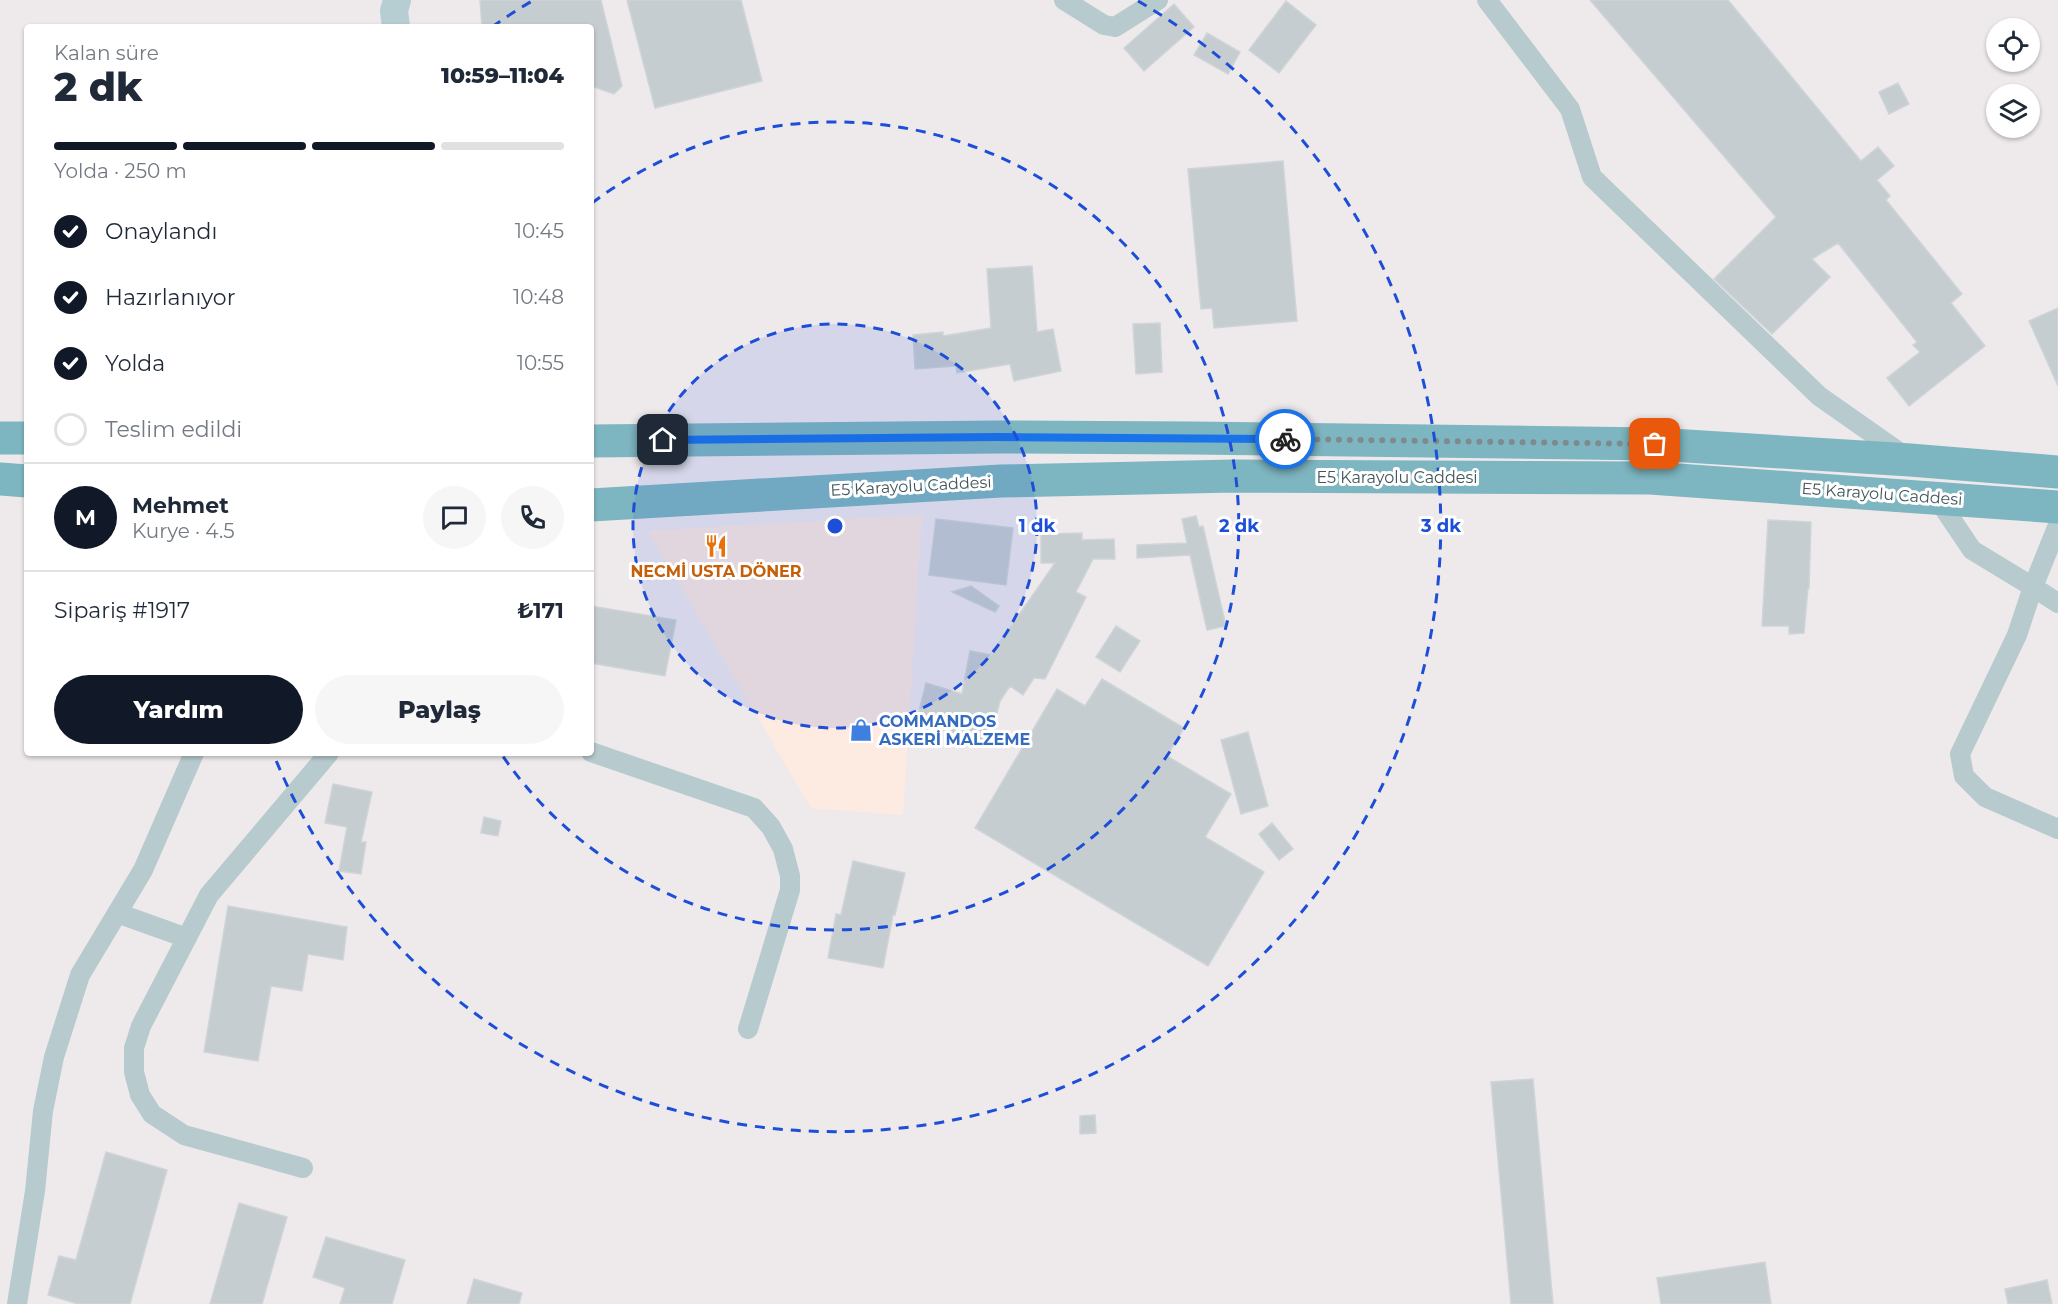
<!DOCTYPE html>
<html lang="tr">
<head>
<meta charset="utf-8">
<style>
	body { margin:0; font-family:Montserrat,sans-serif; background:#f6f6f7; color:#1f2937; height:100vh; display:flex; flex-direction:column; font-size:22px; white-space:nowrap }
	* { box-sizing:border-box; margin:0 }
	p { font-size:20px; color:#747a83 }
	.icon { flex:none; width:33px; height:33px; fill:none; stroke:currentColor; stroke-width:2; stroke-linecap:round; stroke-linejoin:round }
	.map { position:relative; flex:1; overflow:hidden }
	.side { position:absolute; left:24px; top:24px; width:570px; height:732px; display:flex; flex-direction:column; background:#fff; border-radius:6px; box-shadow:0 2px 4px #0004 }
	.side>* { flex:none }
	.controls { position:absolute; left:1986px; top:18px; display:grid; gap:12px }
	.controls a { display:grid; place-items:center; width:54px; height:54px; border-radius:50%; background:#fff; box-shadow:0 2px 4px #0004; font-size:30px }
	.pin { position:absolute; display:grid; place-items:center; width:51px; height:51px; color:#fff; margin:-26px; border-radius:12px; box-shadow:0 3px 9px #0006 }
	.courier { position:absolute; display:grid; place-items:center; width:60px; height:60px; margin:-30px; border:4px solid #1a73e8; border-radius:50%; background:#fff; color:#222; box-shadow:0 2px 8px #0007 }
	.summary em { font-style:normal; font-weight:800 }
	.summary div { display:flex; flex-direction:column-reverse }
	.summary { display:flex; align-items:center; justify-content:space-between; height:102px; padding:0 30px }
	h1 { font-size:39px; font-weight:800; line-height:45px }
	.bar { display:grid; grid-template-columns:repeat(4,1fr); gap:9px 6px; align-content:center; height:72px; padding:0 30px }
	.bar i { height:8px; border-radius:4px; background:#e0e1e3 }
	.bar .current { background:#111827 }
	.bar p { grid-column:span 4 }
	.line { display:flex; align-items:center; gap:15px; padding:0 30px; border-top:2px solid #e0e1e3 }
	.line div { flex:1 }
	.round { display:grid; place-items:center; flex:none; width:63px; height:63px; border-radius:32px; background:#f6f6f7 }
	ol { padding:0 30px; list-style:none }
	li { display:flex; align-items:center; gap:18px; height:66px }
	li p { margin-inline-start:auto }
	li .icon { padding:6px; border-radius:50%; background:#111827; color:#fff; stroke-width:4 }
	li:last-child { color:#747a83 }
	li i { width:33px; height:33px; border:3px solid #e0e1e3; border-radius:50% }
	.primary-button { display:flex; gap:12px; margin-top:auto; padding:12px 30px }
	.primary-button a { flex:1; height:69px; border-radius:36px; background:#111827; color:#fff; font-size:24px; font-weight:800; line-height:69px; text-align:center }
	.primary-button a+a { background:#f6f6f7; color:#1f2937 }
	.map>svg:first-child { display:block }
</style>
</head>
<body>
<div class="map">
<svg width="2058" height="1304" viewBox="0 0 2058 1304">
	<rect width="100%" height="100%" fill="#eeeaec"/>
	<path fill="#fdeae0" d="M922,515L903,815L811,808L648,531Z"/>
	<path fill="#c6cdd1" stroke="#ced4d8" stroke-width="1.5" d="M480,0H601L622,86L614,94L591,86V27H482Z
		M627,0H741L762,81L655,108Z
		M1590,0H1728L1861,161L1878,147L1894,166L1877,180L1890,196L1886,200L1962,294L1951,303L1985,346L1909,406L1887,378L1920,352L1913,345L1917,342L1838,243L1812,259L1830,277L1772,334L1714,279L1776,217Z
		M1286,1L1316,25L1279,73L1249,50Z
		M1174,4L1194,27L1144,71L1124,48Z
		M1207,33L1240,52L1228,74L1194,55Z
		M1898,83L1909,104L1889,114L1879,92Z
		M1283,161L1297,321L1214,328L1212,308L1201,309L1188,169Z
		M1032,266L1037,332L1053,329L1061,371L1014,381L1010,364L957,373L956,366L915,369L913,335L943,332V336L991,328L987,269Z
		M2058,308V386L2029,321Z
		M1160,323L1162,372L1136,374L1133,324Z
		M1196,516L1199,527L1203,526L1226,626L1207,630L1190,555L1137,558V545L1187,543L1182,519Z
		M936,519L1013,528L1006,585L929,575Z
		M1768,520L1811,522L1809,588H1808L1804,633L1789,634V626H1762Z
		M1082,533V540L1114,539L1115,559H1093L1076,592L1086,597L1045,679L1034,678L1023,695L1010,686L1000,701L990,742L916,723L926,683L962,694L970,651L991,655L1055,563H1041V534Z
		M971,586L999,606L995,612L952,592Z
		M591,606L676,620L665,676L591,663Z
		M1116,626L1140,641L1120,672L1096,657Z
		M1102,679L1184,728L1167,756L1231,794L1205,837L1264,872L1208,966L975,828L1057,689L1085,706Z
		M1248,732L1268,806L1241,814L1221,740Z
		M333,784L372,792L361,842H366L361,874L339,871L347,827L325,823Z
		M484,817L501,821L498,836L481,833Z
		M1272,823L1293,849L1279,860L1259,834Z
		M853,861L905,873L895,915H893L883,968L828,958L836,914L841,915Z
		M228,906L347,927L343,960L308,954L302,991L271,986L258,1061L204,1052Z
		M1533,1079L1553,1304H1511L1491,1082Z
		M1095,1115L1096,1133L1080,1134V1116Z
		M106,1152L167,1170L130,1304H78L48,1295L59,1256L76,1260Z
		M239,1203L287,1217L262,1304H210Z
		M326,1237L405,1260L392,1304H340L345,1288L313,1277Z
		M1765,1262L1771,1304H1661L1657,1278Z
		M474,1279L522,1293L519,1304H467Z
		M2047,1280L2052,1304H2008L2005,1289Z"/>
	<g fill="none" stroke-linecap="round" stroke-linejoin="round">
		<path stroke="#b7cacd" stroke-width="20" d="M1064,0L1104,25L1115,27L1158,0
			M1487,0L1570,109L1592,177L1819,396L1906,457
			M1937,498L1972,550L2033,587L2017,635L1960,754L1964,776L1985,797L2058,829
			M2058,525L2033,587L2058,603
			M591,752L754,808L771,827L783,849L790,876V890L748,1029
			M117,913L187,938
			M303,1168L184,1135L152,1114L140,1095L134,1072V1048L141,1026L209,895L329,753
			M17,1304L35,1191L43,1111L54,1057L80,975L143,870L194,753"/>
		<path stroke="#b6cdd2" stroke-width="28" d="M396,27L394,11L397,0"/>
		<path stroke="#7db5c0" stroke-width="33" d="M0,438H27
			M591,441L998,437L1192,438L1655,444L1910,460L2058,472
			M0,479L27,481
			M591,505L1001,481L1234,476L1650,478L2058,507"/>
	</g>
	<g fill="none" stroke-linecap="round" stroke-linejoin="round">
		<path stroke="#7e8a8d" stroke-width="6" stroke-dasharray="0 10.8" d="M1285,439L1655,444"/>
		<path stroke="#1a73e8" stroke-width="8" d="M663,440L998,437L1285,439"/>
	</g>
	<circle cx="835" cy="526" r="202" fill="#1d4ed8" fill-opacity=".12"/>
	<g fill="none" stroke="#1d4ed8" stroke-width="3" stroke-dasharray="10 8">
		<circle cx="835" cy="526" r="202"/>
		<path d="M592 203A404 404 0 1 1 502 755"/>
		<path d="M492 27A606 606 0 0 1 532 1M1138 1A606 606 0 1 1 273 753"/>
	</g>
	<defs>
		<g id="restaurant-bare" transform="scale(1.8)"><path d="M-5-6h1v4h1v-4h1v4h1v-4h1v5L-1.5 .5V6h-2V.5L-5-1ZM5-6V6H3V1.5H1.5Q1.5-4 5-6Z" fill="#e8710a" stroke="#fff" stroke-width="2.5" paint-order="stroke"/></g>
		<g id="shop-bare" transform="scale(1.8)"><path d="M-5-2.5h2.3a2.7 3.5 0 0 1 5.4 0H5L5.5 6h-11ZM-1.5-2.5h3a1.5 2.3 0 0 0-3 0Z" fill="#3f7fe0" stroke="#fff" stroke-width="2.5" paint-order="stroke"/></g>
	</defs>
	<g fill-rule="evenodd">
		<use href="#restaurant-bare" x="716" y="546"/>
		<use href="#shop-bare" x="861" y="730"/>
	</g>
	<g text-anchor="middle" dominant-baseline="central" stroke-width="6" stroke-linejoin="round" paint-order="stroke">
		<g font-size="16" fill="#42575a" stroke="#fff">
			<text x="1397" y="477">E5 Karayolu Caddesi</text>
			<text transform="translate(911 486) rotate(-3)">E5 Karayolu Caddesi</text>
			<text transform="translate(1882 494) rotate(4)">E5 Karayolu Caddesi</text>
		</g>
		<g font-size="16" font-weight="bold" fill="#c56008" stroke="#fff">
			<text x="716" y="571">NECMİ USTA DÖNER</text>
		</g>
		<g font-size="16" font-weight="bold" fill="#366cbe" stroke="#fff" text-anchor="start">
			<text x="879" y="721">COMMANDOS<tspan x="879" dy="18">ASKERİ MALZEME</tspan></text>
		</g>
	</g>
	<circle cx="835" cy="526" r="9" fill="#1d4ed8" stroke="#fff" stroke-width="3"/>
	<g font-size="18" text-anchor="middle" font-weight="bold" fill="#1d4ed8" stroke="#fff" stroke-width="6" stroke-linejoin="round" paint-order="stroke">
		<text x="1037" y="532">1 dk</text>
		<text x="1239" y="532">2 dk</text>
		<text x="1441" y="532">3 dk</text>
	</g>
</svg>
<div class="controls">
<a><svg class="icon" aria-label="locate" viewBox="0 0 24 24"><circle cx="12" cy="12" r="6"/><path d="M12 2v4M12 18v4M2 12h4M18 12h4"/></svg></a>
<a><svg class="icon" aria-label="layers" viewBox="0 0 24 24"><path d="M12 4l9 5-9 5-9-5zM3 14l9 5 9-5"/></svg></a>
</div>
<div class="pin" style="left:1655px;top:444px;background:#ea580c"><svg class="icon" aria-label="bag" viewBox="0 0 24 24"><path d="M5 8h14l-1 12H6zM9 8a3 3 0 0 1 6 0"/></svg></div>
<div class="pin" style="left:663px;top:440px;background:#1f2937"><svg class="icon" aria-label="home" viewBox="0 0 24 24"><path d="M3 11l9-7 9 7M6 9v11h12V9"/></svg></div>
<div class="courier" style="left:1285px;top:439px"><svg class="icon" aria-label="bike" viewBox="0 0 24 24"><circle cx="6" cy="16" r="4"/><circle cx="18" cy="16" r="4"/><path d="M6 16l4-8h5l3 8M10 8l3 8H6M13 5h3"/></svg></div>
<section class="side">
<div class="summary"><div><h1>2 dk</h1><p>Kalan süre</p></div><em>10:59–11:04</em></div>
<div class="bar"><i class="current"></i><i class="current"></i><i class="current"></i><i></i><p>Yolda · 250 m</p></div>
<ol>
<li><svg class="icon" aria-label="check" viewBox="0 0 24 24"><path d="M5 12l5 5 9-10"/></svg>Onaylandı<p>10:45</p></li>
<li><svg class="icon" aria-label="check" viewBox="0 0 24 24"><path d="M5 12l5 5 9-10"/></svg>Hazırlanıyor<p>10:48</p></li>
<li><svg class="icon" aria-label="check" viewBox="0 0 24 24"><path d="M5 12l5 5 9-10"/></svg>Yolda<p>10:55</p></li>
<li><i></i>Teslim edildi</li>
</ol>
<div class="line" style="height:108px"><b class="round" style="background:#111827;color:#fff">M</b><div><b>Mehmet</b><p>Kurye · 4.5</p></div><a class="round"><svg class="icon" aria-label="chat" viewBox="0 0 24 24"><path d="M4 5h16v11H9l-5 4z"/></svg></a><a class="round"><svg class="icon" aria-label="phone" viewBox="0 0 24 24"><path d="M5 4h4l2 5-3 2q2 4 5 5l2-3 5 2v4C11 20 4 13 5 4z"/></svg></a></div>
<div class="line" style="height:78px"><div>Sipariş #1917</div><b>₺171</b></div>
<div class="primary-button"><a>Yardım</a><a>Paylaş</a></div>
</section>
</div>
</body>
</html>
